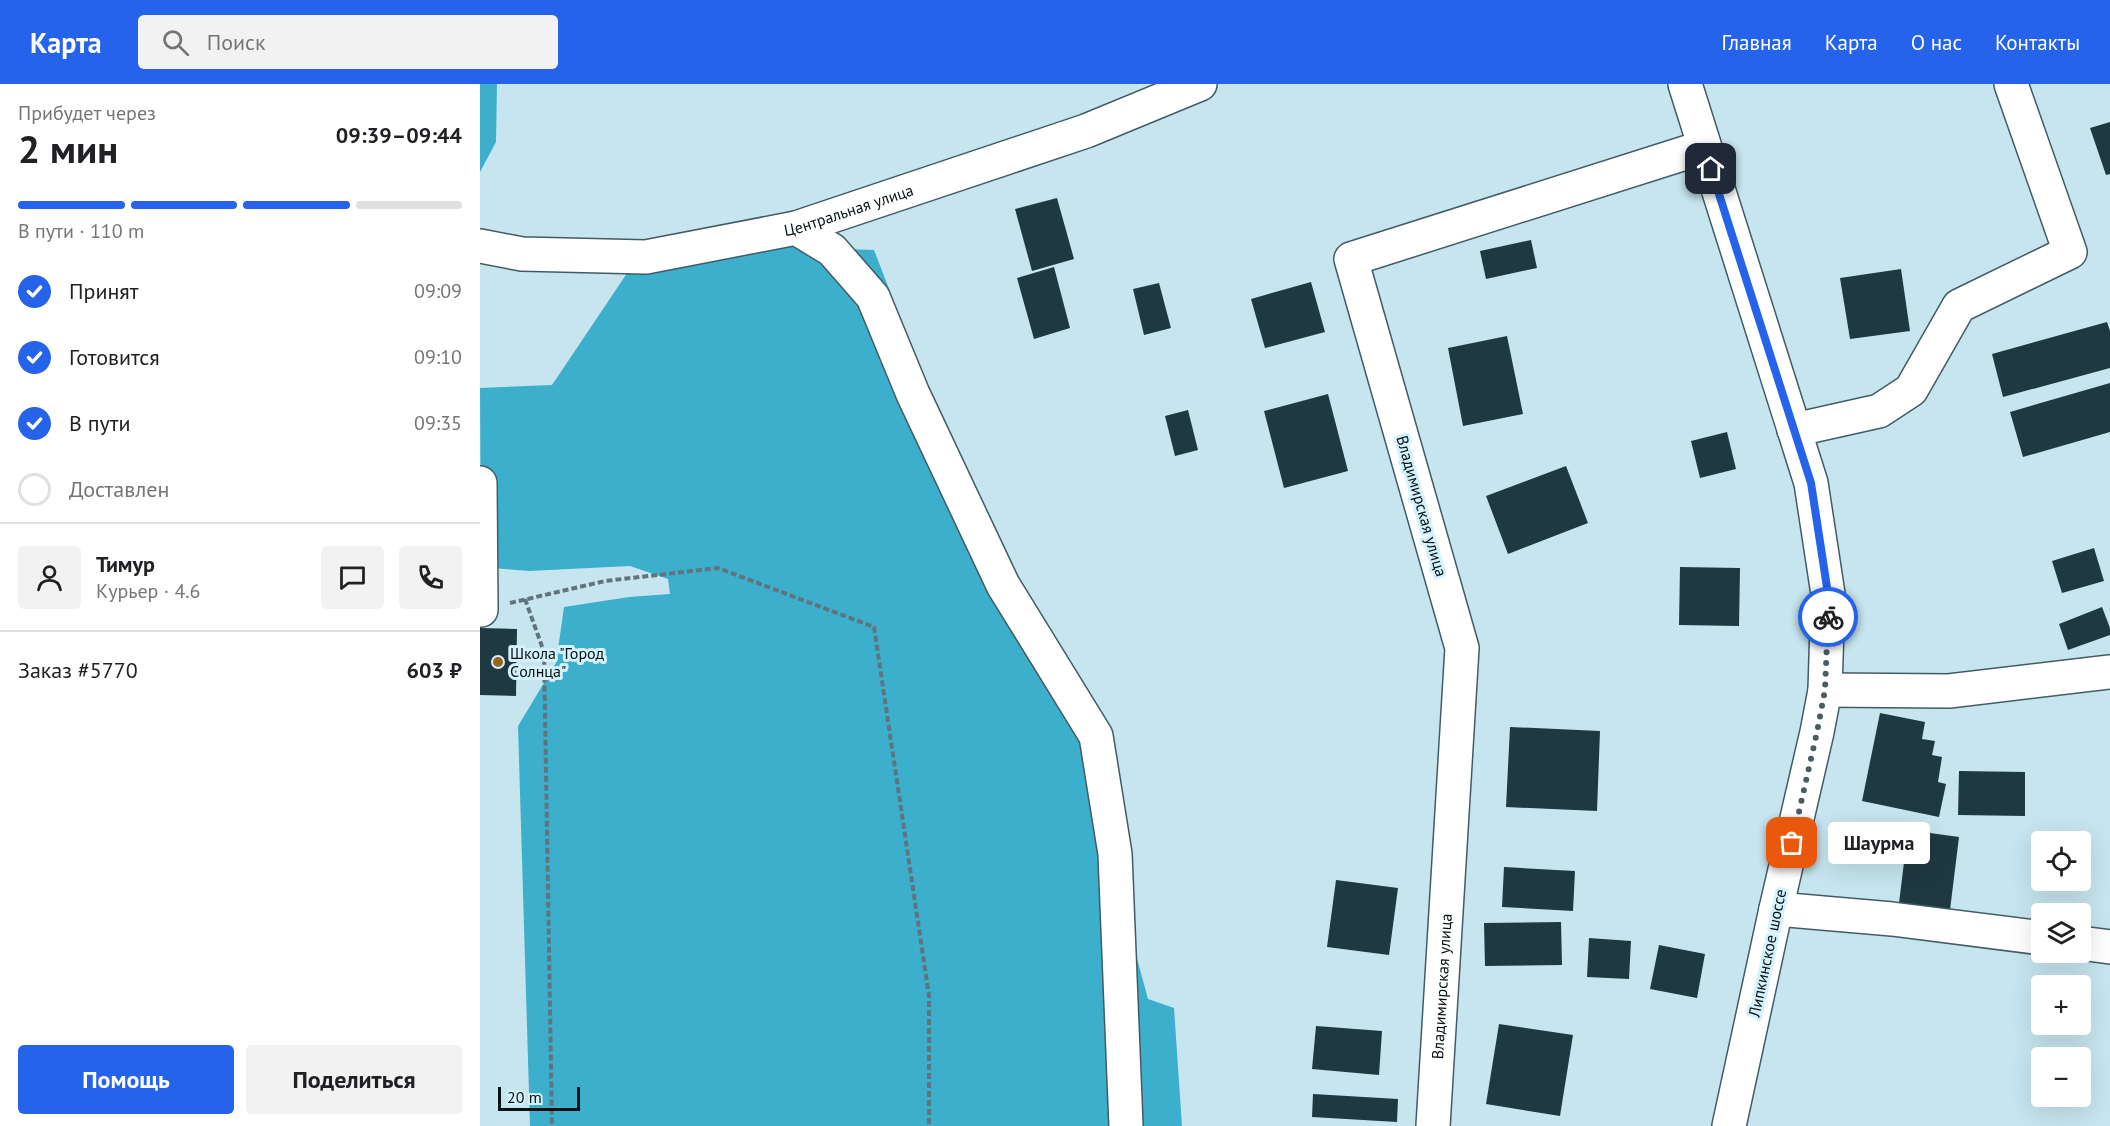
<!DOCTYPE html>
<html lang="ru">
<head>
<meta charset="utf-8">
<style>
	body { margin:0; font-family:"PT Sans",sans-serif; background:#f2f2f2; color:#202124; height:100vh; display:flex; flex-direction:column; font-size:22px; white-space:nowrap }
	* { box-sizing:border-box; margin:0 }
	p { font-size:20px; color:#757577 }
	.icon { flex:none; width:33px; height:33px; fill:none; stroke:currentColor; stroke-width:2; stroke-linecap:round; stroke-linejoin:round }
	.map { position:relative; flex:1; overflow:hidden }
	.side { display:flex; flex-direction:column; background:#fff; width:480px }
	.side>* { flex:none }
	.buttons { position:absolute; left:1551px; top:747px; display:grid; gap:12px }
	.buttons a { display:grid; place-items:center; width:60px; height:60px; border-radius:6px; background:#fff; box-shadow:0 6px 24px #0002; font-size:30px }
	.scale { position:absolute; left:18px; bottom:15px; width:82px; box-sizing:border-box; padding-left:6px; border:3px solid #071215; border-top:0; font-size:16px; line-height:21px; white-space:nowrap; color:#071215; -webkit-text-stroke:4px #d4f2fc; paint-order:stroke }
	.pin { position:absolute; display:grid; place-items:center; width:51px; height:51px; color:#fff; margin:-26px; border-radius:12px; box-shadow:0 3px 9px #0006 }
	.courier { position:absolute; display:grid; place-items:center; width:60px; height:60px; margin:-30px; border:4px solid #2563eb; border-radius:50%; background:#fff; color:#222; box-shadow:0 2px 8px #0007 }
	.bubble { position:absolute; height:42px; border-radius:6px; background:#fff; box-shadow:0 6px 24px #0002; font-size:20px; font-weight:700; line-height:42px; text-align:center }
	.headline em { font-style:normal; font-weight:700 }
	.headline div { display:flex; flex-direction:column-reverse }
	.headline { display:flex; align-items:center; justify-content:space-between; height:102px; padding:0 18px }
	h1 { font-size:39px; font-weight:700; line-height:45px }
	.bar { display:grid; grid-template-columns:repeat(4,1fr); gap:9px 6px; align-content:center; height:72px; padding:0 18px }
	.bar i { height:8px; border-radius:4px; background:#e0e0e0 }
	.bar .current { background:#2563eb }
	.bar p { grid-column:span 4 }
	.line { display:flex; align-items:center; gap:15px; padding:0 18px; border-top:2px solid #e0e0e0 }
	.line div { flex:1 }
	.round { display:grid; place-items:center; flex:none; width:63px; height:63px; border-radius:6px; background:#f2f2f2 }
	ol { padding:0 18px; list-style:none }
	li { display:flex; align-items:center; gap:18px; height:66px }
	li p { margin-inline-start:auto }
	li .icon { padding:6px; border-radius:50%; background:#2563eb; color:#fff; stroke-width:4 }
	li:last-child { color:#757577 }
	li i { width:33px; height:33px; border:3px solid #e0e0e0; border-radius:50% }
	.cta { display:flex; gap:12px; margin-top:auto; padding:12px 18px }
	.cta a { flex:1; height:69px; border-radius:6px; background:#2563eb; color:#fff; font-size:24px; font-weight:700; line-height:69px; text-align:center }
	.cta a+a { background:#f2f2f2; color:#202124 }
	header { display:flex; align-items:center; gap:36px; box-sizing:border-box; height:84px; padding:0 30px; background:#2563eb; color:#fff }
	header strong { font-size:28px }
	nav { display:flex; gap:33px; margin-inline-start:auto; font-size:21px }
	.search { width:420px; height:54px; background:#f2f2f2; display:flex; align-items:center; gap:15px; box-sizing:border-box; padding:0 21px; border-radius:6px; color:#757577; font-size:22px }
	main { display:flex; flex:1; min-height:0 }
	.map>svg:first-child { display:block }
</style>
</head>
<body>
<header>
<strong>Карта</strong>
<div class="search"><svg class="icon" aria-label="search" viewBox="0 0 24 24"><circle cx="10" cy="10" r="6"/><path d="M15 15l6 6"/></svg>Поиск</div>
<nav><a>Главная</a><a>Карта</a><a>О нас</a><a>Контакты</a></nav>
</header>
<main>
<section class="side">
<div class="headline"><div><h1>2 мин</h1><p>Прибудет через</p></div><em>09:39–09:44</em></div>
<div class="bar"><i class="current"></i><i class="current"></i><i class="current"></i><i></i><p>В пути · 110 m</p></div>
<ol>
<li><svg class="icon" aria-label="check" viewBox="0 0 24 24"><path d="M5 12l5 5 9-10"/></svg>Принят<p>09:09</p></li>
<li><svg class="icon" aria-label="check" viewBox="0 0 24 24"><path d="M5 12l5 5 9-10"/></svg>Готовится<p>09:10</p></li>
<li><svg class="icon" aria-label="check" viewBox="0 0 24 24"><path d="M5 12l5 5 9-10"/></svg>В пути<p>09:35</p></li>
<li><i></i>Доставлен</li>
</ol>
<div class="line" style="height:108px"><a class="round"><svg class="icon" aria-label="person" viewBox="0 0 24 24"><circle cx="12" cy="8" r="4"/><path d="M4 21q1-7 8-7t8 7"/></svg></a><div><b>Тимур</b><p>Курьер · 4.6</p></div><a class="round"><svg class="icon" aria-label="chat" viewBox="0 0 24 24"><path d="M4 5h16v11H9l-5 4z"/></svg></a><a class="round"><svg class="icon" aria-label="phone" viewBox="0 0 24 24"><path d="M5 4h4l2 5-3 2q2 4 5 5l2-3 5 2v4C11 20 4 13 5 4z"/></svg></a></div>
<div class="line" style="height:78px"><div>Заказ #5770</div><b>603 ₽</b></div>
<div class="cta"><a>Помощь</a><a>Поделиться</a></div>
</section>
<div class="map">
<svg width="1630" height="1042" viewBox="0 0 1630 1042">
	<rect width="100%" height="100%" fill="#c7e5ef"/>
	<path fill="#3bafcc" d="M0,0H17L16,58L0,88Z
		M218,147L312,163L394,166L499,438L606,617L643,823L668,915L694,924L702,1042H50L38,642L76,579L84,523L149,513L190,510L188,495L150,482L49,487L1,483L0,304L72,301L168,158Z"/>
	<path fill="#1f3940" d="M1630,38V90L1626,91L1610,44Z
		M577,114L594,175L552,187L535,125Z
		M1051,156L1057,184L1006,195L1000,167Z
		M574,183L590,244L554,255L537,194Z
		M1421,185L1430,247L1370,255L1360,194Z
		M831,198L845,248L785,264L771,215Z
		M679,199L691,244L664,251L653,205Z
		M1627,238L1630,247V284L1523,313L1512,270Z
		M1027,252L1043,330L983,342L968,264Z
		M1630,299V348L1543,373L1530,328Z
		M848,310L868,387L804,404L784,327Z
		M708,326L718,366L695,372L685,332Z
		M1247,348L1256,385L1220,394L1211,357Z
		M1086,382L1108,439L1028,470L1006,412Z
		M1614,464L1624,497L1582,509L1572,477Z
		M1200,483L1260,484L1259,542L1199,541Z
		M1622,523L1630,544V551L1588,566L1579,540Z
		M0,544L37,545L36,612L0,611Z
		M1400,629L1445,638L1442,655L1455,657L1452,671L1462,673L1458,698L1466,700L1459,733L1382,717Z
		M1030,643L1120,647L1117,727L1026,723Z
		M1479,687L1545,688V732L1478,731Z
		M1428,746L1479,753L1470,826L1419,819Z
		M1024,783L1095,787L1093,827L1022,823Z
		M856,796L918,804L909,871L847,863Z
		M1081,838L1082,881L1005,882L1004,839Z
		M1109,854L1151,857L1149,895L1107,893Z
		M1179,861L1225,870L1217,914L1170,905Z
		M1019,940L1093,951L1080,1032L1006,1020Z
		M836,942L902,947L899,991L832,985Z
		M833,1010L918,1015L917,1038L832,1033Z"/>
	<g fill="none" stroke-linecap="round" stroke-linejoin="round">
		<g stroke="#415c64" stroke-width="36">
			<g id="minor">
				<path d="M1205,0L1331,399L1348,510L1345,606L1337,648L1296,825L1249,1042"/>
				<path d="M316,144L352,166L393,213L433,310L523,501L616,652L635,770L646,1042"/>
				<path id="s1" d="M0,162L42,170L166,173L316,144L606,47L720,0"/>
				<path d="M1314,346L1399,327L1431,306L1479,222L1590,168L1531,0"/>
				<path d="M0,399L1,526"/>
				<path d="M1345,606L1469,607L1630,588"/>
				<path d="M1296,825L1412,835L1562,854"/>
				<path d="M1600,859L1630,863"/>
				<path id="s2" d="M953,1042L982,564L871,175L1224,63"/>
			</g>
		</g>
		<path stroke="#61747b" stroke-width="4" stroke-dasharray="6 3" stroke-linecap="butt" d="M45,515L64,568L72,1042
			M30,519L125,497L238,484L394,543L449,912V1042"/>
		<use href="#minor" stroke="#fff" stroke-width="33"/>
	</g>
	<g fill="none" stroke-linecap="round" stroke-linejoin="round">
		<path stroke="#4a5c61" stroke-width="6" stroke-dasharray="0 10.8" d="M1312,759L1337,648L1345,606L1348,533"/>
		<path stroke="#2563eb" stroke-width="8" d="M1231,85L1331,399L1348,510V533"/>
	</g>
	<circle fill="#99631b" stroke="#d4f2fc" stroke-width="2" cx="18" cy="578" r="6"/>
	<g text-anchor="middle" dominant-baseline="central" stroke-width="6" stroke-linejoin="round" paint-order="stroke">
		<g font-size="16" fill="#071215" stroke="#d4f2fc">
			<text stroke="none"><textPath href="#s1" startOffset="375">Центральная улица</textPath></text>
			<text transform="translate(942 422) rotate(74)">Владимирская улица</text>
			<text transform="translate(1287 869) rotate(-78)">Липкинское шоссе</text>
			<text stroke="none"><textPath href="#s2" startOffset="140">Владимирская улица</textPath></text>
		</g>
		<g font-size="16" fill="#071215" stroke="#d4f2fc" text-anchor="start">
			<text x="30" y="569">Школа "Город<tspan x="30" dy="18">Cолнца"</tspan></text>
		</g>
	</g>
</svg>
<div class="buttons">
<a><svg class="icon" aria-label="locate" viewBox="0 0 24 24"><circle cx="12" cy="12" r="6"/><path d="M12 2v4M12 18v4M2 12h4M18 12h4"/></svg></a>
<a><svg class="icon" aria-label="layers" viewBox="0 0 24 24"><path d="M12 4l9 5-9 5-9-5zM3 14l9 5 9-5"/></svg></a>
<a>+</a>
<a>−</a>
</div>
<div class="scale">20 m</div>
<div class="pin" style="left:1312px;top:759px;background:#ea580c"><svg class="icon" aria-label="bag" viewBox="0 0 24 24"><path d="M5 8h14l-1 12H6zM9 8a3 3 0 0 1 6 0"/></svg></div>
<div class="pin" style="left:1231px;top:85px;background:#1f2937"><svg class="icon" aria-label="home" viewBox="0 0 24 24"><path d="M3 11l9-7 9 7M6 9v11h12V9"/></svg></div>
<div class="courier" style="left:1348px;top:533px"><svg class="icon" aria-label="bike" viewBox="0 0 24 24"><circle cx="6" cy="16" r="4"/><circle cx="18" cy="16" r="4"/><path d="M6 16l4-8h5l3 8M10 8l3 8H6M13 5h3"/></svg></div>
<div class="bubble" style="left:1348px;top:738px;width:102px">Шаурма</div>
</div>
</main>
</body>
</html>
